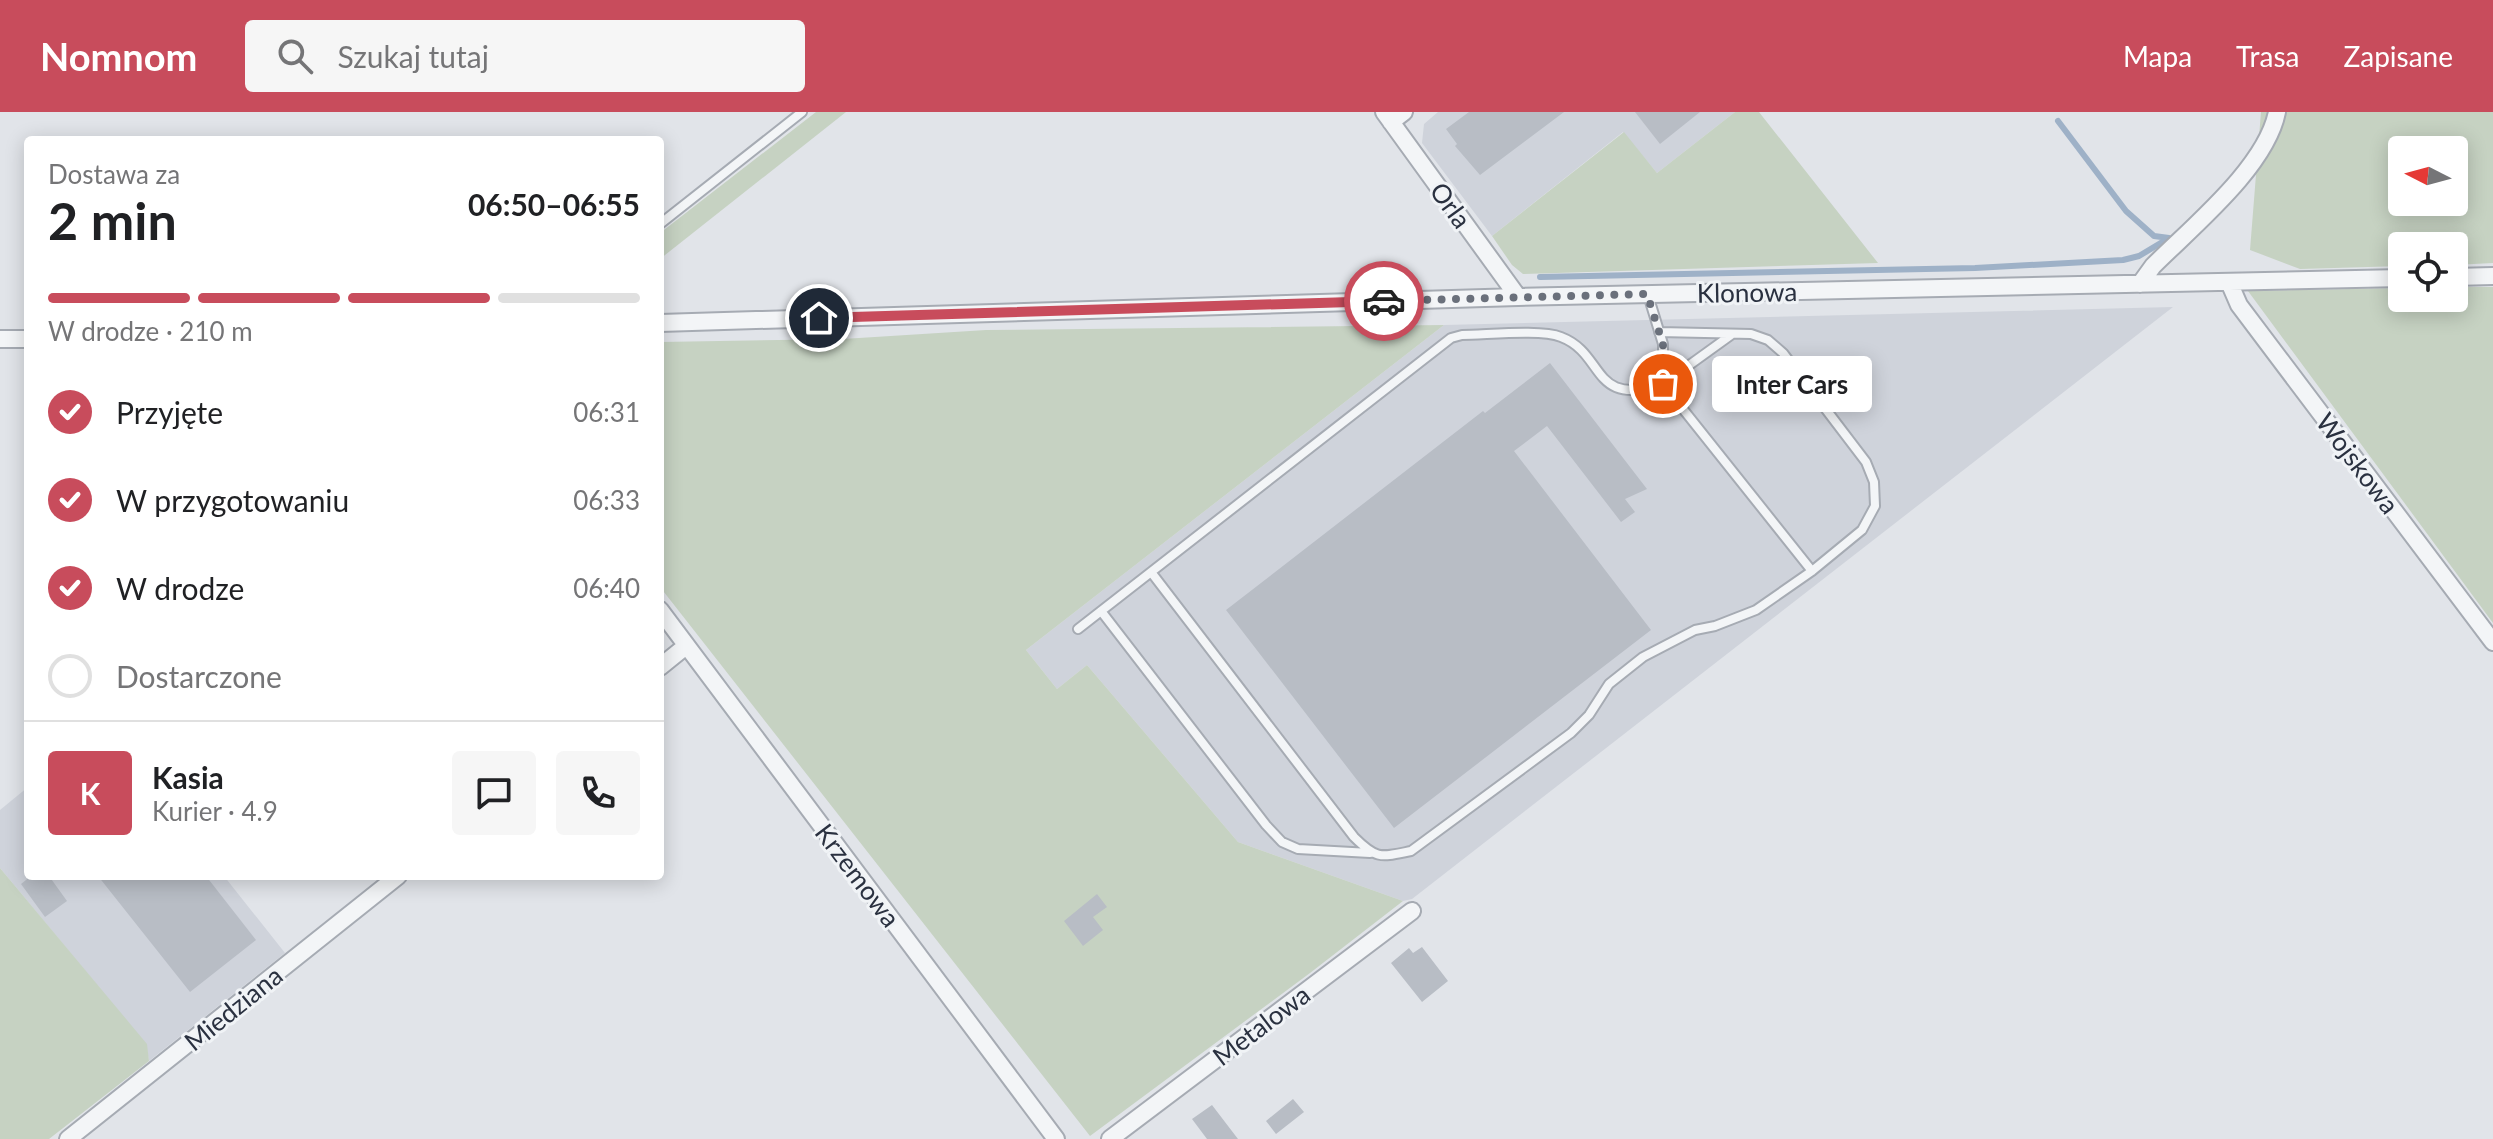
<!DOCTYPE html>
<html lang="pl">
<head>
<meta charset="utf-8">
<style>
	body { margin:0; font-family:Lato,sans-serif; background:#f6f6f6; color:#202124; height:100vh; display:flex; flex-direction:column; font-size:30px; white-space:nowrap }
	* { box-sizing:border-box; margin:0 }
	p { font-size:26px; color:#757577 }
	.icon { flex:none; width:44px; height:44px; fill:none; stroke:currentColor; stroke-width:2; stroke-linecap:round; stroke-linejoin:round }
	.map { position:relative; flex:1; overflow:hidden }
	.panel { position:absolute; left:24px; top:24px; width:640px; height:744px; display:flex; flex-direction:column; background:#fff; border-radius:8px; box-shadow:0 4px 20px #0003 }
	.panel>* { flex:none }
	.needle { width:52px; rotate:276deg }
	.fabs { position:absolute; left:2388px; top:24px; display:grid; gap:16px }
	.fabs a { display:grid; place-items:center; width:80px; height:80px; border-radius:8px; background:#fff; box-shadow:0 4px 20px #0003; font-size:40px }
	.pin { position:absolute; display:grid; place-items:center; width:68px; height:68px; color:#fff; margin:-34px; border:4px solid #fff; border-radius:50%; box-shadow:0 2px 8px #0007 }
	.courier { position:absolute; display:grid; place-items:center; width:80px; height:80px; margin:-40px; border:6px solid #c84c5c; border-radius:50%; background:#fff; color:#222; box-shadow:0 2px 10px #0007 }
	.bubble { position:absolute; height:56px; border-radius:8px; background:#fff; box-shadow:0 4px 20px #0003; font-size:26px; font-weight:700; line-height:56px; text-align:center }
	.overview em { font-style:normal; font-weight:700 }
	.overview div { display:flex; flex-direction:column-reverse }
	.overview { display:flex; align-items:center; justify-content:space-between; height:136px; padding:0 24px }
	h1 { font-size:52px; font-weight:700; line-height:60px }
	.bar { display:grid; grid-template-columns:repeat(4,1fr); gap:12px 8px; align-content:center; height:96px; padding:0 24px }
	.bar i { height:10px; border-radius:6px; background:#e0e0e0 }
	.bar .current { background:#c84c5c }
	.bar p { grid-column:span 4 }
	.line { display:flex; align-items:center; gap:20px; padding:0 24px; border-top:2px solid #e0e0e0 }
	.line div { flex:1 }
	.round { display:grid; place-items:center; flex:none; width:84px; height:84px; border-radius:8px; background:#f6f6f6 }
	ol { padding:0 24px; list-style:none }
	li { display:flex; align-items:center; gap:24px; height:88px }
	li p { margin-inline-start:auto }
	li .icon { padding:8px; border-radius:50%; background:#c84c5c; color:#fff; stroke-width:4 }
	li:last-child { color:#757577 }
	li i { width:44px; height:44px; border:4px solid #e0e0e0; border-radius:50% }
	header { display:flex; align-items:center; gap:48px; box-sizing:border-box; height:112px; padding:0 40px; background:#c84c5c; color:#fff }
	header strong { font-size:38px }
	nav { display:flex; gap:44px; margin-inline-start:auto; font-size:28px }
	.search { width:560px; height:72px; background:#f6f6f6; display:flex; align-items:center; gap:20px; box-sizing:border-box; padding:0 28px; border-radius:8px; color:#757577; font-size:30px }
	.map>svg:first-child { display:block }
</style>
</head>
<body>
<header>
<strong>Nomnom</strong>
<div class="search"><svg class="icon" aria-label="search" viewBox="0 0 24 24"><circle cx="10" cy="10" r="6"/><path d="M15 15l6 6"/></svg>Szukaj tutaj</div>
<nav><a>Mapa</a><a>Trasa</a><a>Zapisane</a></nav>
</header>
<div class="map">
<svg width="2493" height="1027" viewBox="0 0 2493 1027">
	<rect width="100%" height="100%" fill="#e1e4e9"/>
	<path fill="#cfd3db" d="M1438,0H1735L1657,61L1623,20L1492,124L1422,31L1424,12Z
		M2173,195L1412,787L1403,789L1238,730L1087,553L1057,577L1026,538L1444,213Z
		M28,675V764H224L285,841L149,949L146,932L0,756V698Z"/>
	<path fill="#c6d2c2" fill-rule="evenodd" d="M816,0H846L660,147V121Z
		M1735,0H1759L1878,151L1523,162L1512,153L1492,124L1624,20L1657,61Z
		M2261,0H2493V151L2454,153V134H2402V154L2300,157L2250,138ZM2402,38H2454V90H2402Z
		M2454,175H2493V511L2248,179L2402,176V186H2454Z
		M1444,213L1026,538L1057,577L1087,553L1238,730L1403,789L1310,861L1090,1024L660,475V230L843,227L986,218Z
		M0,756L147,932L149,949L49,1027H0Z"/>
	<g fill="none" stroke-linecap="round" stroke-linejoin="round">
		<path stroke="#9eb1c7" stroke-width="6" d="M1540,165L1975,156L2123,148L2139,144L2169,126L2154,124L2126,99L2058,9"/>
	</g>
	<path fill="#b8bdc5" d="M1469,0H1564L1480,63L1455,34L1457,32L1446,17Z
		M1635,0H1700L1660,32Z
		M1550,251L1647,377L1625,387L1635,400L1621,410L1547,314L1514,339L1651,518L1394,716L1226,498L1483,299L1485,301Z
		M31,764H49L67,789L45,805L21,772Z
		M98,764H206L256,828L190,880Z
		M1097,782L1107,795L1093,805L1103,818L1083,834L1064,809Z
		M1422,835L1448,869L1422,890L1391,851L1409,836L1413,841Z
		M1293,987L1304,1000L1276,1022L1266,1009Z
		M1212,993L1238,1027H1207L1192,1007Z"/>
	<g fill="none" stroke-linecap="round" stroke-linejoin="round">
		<g stroke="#a6abb3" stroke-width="12">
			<path id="service" d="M660,112L802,0
				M1731,223L1663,272L1812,459
				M1151,460L1354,725C1377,748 1381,745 1411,739L1571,621L1589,603L1609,572L1643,545L1695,518L1715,514L1756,498L1812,459L1862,418L1875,394L1874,370L1866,350L1783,241L1768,228L1751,222L1659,220
				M1101,499L1266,713L1282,730L1298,737L1370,741
				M1078,517L1451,226L1462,223C1486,223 1541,217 1561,225C1606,242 1590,296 1663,272V232L1648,183"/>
		</g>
		<g stroke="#a6abb3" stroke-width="20">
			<path id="minor" d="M1384,0L1518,185
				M1391,10L1404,0
				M2454,165L2493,164
				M2229,170L2239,193L2493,530
				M2140,172L2153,154C2193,114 2266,55 2277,0
				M660,211L1518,185L2402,166
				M0,227H28
				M660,498L1056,1027
				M660,555L686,534
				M68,1027L398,764
				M1110,1027L1412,799"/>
		</g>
		<use href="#service" stroke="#f3f5f7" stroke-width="8"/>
		<use href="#minor" stroke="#f3f5f7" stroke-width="16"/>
	</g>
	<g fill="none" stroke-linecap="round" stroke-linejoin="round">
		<path stroke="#6a707b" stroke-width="8" stroke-dasharray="0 14.4" d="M1384,189L1647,182L1663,232V272"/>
		<path stroke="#c84c5c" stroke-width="10" d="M819,206L1384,189"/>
	</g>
	<g text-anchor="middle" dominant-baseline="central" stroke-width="6" stroke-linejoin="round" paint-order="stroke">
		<g font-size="26" fill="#2a3140" stroke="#f0f3f6">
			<text transform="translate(1451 93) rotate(54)">Orla</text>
			<text transform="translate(1747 180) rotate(-1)">Klonowa</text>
			<text transform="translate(2358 351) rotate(53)">Wojskowa</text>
			<text transform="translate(858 763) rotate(53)">Krzemowa</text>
			<text transform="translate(233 896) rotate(-39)">Miedziana</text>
			<text transform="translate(1261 913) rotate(-37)">Metalowa</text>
		</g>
	</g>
</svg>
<div class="fabs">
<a><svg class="needle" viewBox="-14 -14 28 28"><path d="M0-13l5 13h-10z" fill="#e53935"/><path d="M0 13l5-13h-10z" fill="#757577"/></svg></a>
<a><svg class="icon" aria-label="locate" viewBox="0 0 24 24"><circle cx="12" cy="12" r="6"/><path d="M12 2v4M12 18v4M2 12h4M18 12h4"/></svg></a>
</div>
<div class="pin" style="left:1663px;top:272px;background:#ea580c"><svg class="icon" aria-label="bag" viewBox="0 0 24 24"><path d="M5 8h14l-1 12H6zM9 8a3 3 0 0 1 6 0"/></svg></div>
<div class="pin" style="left:819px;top:206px;background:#1f2937"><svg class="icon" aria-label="home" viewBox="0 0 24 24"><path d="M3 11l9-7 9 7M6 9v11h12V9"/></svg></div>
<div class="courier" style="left:1384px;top:189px"><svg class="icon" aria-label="car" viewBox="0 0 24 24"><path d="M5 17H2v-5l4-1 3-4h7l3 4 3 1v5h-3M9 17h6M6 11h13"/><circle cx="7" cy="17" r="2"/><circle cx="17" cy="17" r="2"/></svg></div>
<div class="bubble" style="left:1712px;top:244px;width:160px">Inter Cars</div>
<section class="panel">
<div class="overview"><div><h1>2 min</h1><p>Dostawa za</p></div><em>06:50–06:55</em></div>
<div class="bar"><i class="current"></i><i class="current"></i><i class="current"></i><i></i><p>W drodze · 210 m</p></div>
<ol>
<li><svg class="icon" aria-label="check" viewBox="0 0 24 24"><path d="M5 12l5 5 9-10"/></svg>Przyjęte<p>06:31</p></li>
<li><svg class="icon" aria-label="check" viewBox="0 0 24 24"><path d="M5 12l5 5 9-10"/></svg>W przygotowaniu<p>06:33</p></li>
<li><svg class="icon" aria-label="check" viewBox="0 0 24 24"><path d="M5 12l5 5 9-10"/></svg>W drodze<p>06:40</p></li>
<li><i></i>Dostarczone</li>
</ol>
<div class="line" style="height:144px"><b class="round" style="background:#c84c5c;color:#fff">K</b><div><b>Kasia</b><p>Kurier · 4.9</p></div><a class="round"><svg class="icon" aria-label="chat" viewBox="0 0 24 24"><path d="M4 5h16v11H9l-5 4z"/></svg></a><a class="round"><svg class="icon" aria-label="phone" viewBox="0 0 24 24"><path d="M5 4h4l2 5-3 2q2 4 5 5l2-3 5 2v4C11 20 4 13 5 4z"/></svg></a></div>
</section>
</div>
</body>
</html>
